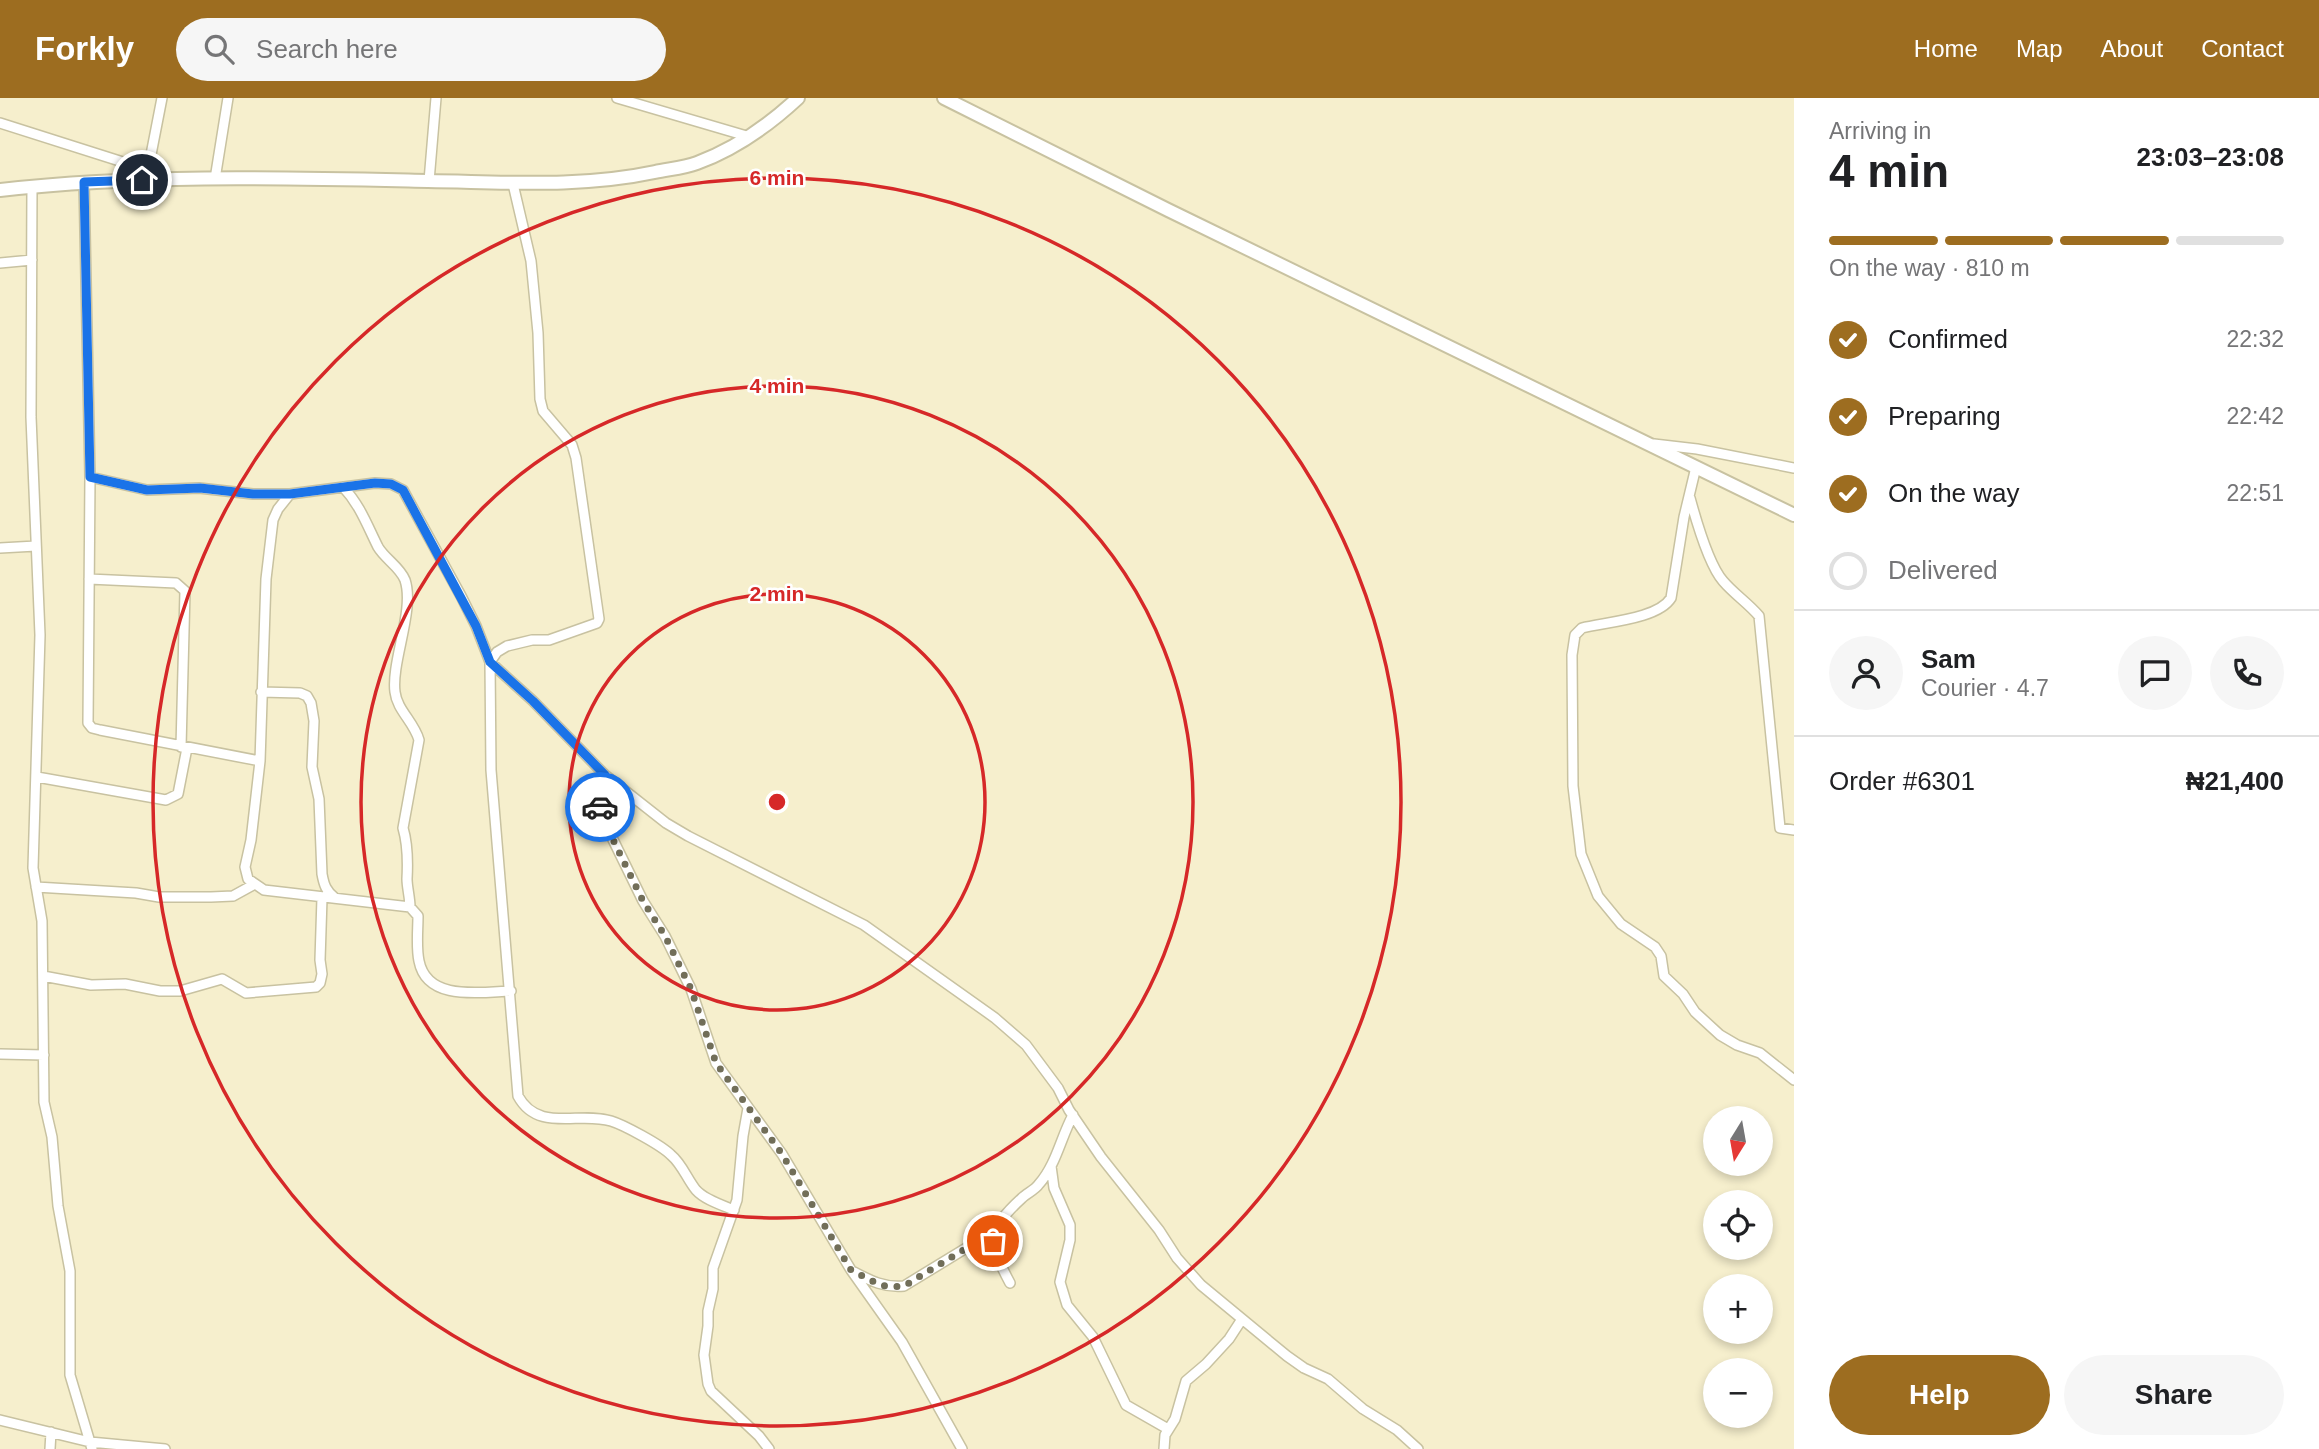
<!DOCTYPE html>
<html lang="en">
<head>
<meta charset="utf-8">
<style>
	body { margin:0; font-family:Helvetica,sans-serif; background:#f6f6f6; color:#202124; height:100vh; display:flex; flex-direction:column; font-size:26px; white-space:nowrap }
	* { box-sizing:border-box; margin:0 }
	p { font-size:23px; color:#757577 }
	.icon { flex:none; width:38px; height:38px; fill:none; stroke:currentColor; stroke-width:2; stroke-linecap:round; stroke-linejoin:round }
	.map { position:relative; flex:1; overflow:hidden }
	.side { display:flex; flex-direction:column; background:#fff; width:525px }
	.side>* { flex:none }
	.needle { width:46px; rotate:191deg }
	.controls { position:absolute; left:1703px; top:1008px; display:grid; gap:14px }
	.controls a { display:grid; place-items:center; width:70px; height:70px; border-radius:50%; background:#fff; box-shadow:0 4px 10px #0003; font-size:35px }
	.pin { position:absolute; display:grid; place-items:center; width:60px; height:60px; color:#fff; margin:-30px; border:4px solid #fff; border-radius:50%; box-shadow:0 2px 7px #0007 }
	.courier { position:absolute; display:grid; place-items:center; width:70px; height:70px; margin:-35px; border:5px solid #1a73e8; border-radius:50%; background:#fff; color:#222; box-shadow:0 2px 9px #0007 }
	.overview em { font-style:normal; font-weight:800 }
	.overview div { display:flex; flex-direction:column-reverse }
	.overview { display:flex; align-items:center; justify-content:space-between; height:119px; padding:0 35px }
	h1 { font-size:46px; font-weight:800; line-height:52px }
	.bar { display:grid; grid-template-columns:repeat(4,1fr); gap:10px 7px; align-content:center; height:84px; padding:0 35px }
	.bar i { height:9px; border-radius:5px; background:#e0e0e0 }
	.bar .active { background:#9d6d20 }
	.bar p { grid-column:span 4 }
	.line { display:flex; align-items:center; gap:18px; padding:0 35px; border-top:2px solid #e0e0e0 }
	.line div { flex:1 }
	.round { display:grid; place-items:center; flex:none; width:74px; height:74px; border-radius:37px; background:#f6f6f6 }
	ol { padding:0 35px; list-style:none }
	li { display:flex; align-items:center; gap:21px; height:77px }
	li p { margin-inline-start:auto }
	li .icon { padding:7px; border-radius:50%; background:#9d6d20; color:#fff; stroke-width:4 }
	li:last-child { color:#757577 }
	li i { width:38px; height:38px; border:4px solid #e0e0e0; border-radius:50% }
	.button { display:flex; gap:14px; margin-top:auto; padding:14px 35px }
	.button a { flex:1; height:80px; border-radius:42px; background:#9d6d20; color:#fff; font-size:28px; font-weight:800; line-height:80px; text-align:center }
	.button a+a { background:#f6f6f6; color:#202124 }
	header { display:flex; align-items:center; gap:42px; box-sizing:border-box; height:98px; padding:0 35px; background:#9d6d20; color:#fff }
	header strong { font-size:33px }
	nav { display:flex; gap:38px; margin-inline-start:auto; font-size:24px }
	.search { width:490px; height:63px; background:#f6f6f6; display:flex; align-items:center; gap:18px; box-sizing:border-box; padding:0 24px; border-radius:38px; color:#757577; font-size:26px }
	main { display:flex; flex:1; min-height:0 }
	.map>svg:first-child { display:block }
</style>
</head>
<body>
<header>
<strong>Forkly</strong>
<div class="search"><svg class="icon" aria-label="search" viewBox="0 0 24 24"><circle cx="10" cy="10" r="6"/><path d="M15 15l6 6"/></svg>Search here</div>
<nav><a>Home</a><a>Map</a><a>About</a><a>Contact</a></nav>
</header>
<main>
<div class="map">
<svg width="1794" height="1351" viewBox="0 0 1794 1351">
	<rect width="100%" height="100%" fill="#f6efcd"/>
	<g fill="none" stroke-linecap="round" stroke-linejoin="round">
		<g stroke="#c8c2a1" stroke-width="12">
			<path id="street" d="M617,0L750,39
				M0,25L148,72L142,82
				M148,72L162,0
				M215,81L228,0
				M429,83L436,0
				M84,84L90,379L147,392L199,390L253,396H290L375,385L391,386L403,392L461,498L476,528L490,564L533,603L605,677L666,725L688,738L864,827L995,920L1026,947L1058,990L1069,1012L1101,1059L1159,1132L1177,1160L1201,1187L1287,1258L1304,1270L1328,1281L1363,1311L1397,1332L1418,1351
				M513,86L531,163L538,235L540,301L543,313L572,347L576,360L599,521L597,525L549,542H532L507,548L497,554L490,564L491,672L518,998C538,1035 579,1013 611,1023C624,1027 661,1047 671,1057C682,1066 687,1081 696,1092C705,1102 722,1107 734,1112
				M32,88L31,319L40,537L33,770L42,823L44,1004L52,1039L58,1108L70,1173V1277L92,1351
				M0,165L32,162
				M1654,346L1697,351L1794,370
				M1696,369L1684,419L1671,500C1658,521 1606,524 1582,530L1575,537L1572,557L1573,688L1581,756L1598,798L1621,826L1655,849L1661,858L1664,878L1683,896L1695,914L1720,937L1737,947L1760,955L1794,982
				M90,379L88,625L92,630L100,632L260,663
				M343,389C360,407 367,427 378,449C385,461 400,469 405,482C415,512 391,564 395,594C397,612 414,624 419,642L403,730C408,747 408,763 407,781C407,789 410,800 410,809
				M290,396L278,411L273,422L266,481L260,663L251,742L245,769L248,781L264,792L410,809L418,818C418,832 416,849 419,863C427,904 481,894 511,893
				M1690,400C1696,422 1709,467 1723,483C1734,496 1748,505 1759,518L1780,730L1794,732
				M0,450L36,448
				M89,481L176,485L185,493L181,649
				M261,594L300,595L307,598L311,605L314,623L312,669L319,701L322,776C324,787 326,793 335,800
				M605,677L599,697L600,715L643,803L665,838L691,891L716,965L782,1056L851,1172L902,1244L962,1351
				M37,679L166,702L178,696L187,650
				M36,789L136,795L159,799H211L233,798L253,787
				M43,878L91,887L125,886L160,893H180L222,881L246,895L316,889L320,885L322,876L320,862L322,800
				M0,956L44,957
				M748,1010L743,1038L737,1102L713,1170V1191L708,1213V1228L704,1257L708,1286L711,1293L759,1338L769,1351
				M1051,1068L1054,1090L1070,1127V1142L1060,1184L1067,1207L1093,1239L1126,1307L1168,1331
				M854,1174C871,1183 885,1190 904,1188L994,1133
				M1010,1185C988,1144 987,1132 1022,1100C1027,1095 1035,1092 1039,1086C1056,1067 1061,1039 1073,1017
				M0,1322L90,1344L165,1351
				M50,1351L51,1334
				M1164,1351L1165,1337L1175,1321L1186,1283L1206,1266L1229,1241L1242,1221"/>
		</g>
		<g stroke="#c8c2a1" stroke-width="16">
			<path id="secondary" d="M944,0L1168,112L1794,417
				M0,92C142,76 286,80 428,83C505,84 580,90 655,74C669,71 684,70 697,65C735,51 769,27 798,0"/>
		</g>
		<use href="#street" stroke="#fff" stroke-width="9"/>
		<use href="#secondary" stroke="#fff" stroke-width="12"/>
	</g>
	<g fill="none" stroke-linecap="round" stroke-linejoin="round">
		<path stroke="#716e59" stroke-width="7" stroke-dasharray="0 12.6" d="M600,709V715L643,803L665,838L691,891L716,965L782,1056L851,1172L880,1187L892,1189L904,1188L995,1133L993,1143"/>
		<path stroke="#1a73e8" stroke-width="9" d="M142,82L84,84L90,379L147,392L200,390L253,396H290L375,385L391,386L403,392L476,528L490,564L533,603L605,677L599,697L600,709"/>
	</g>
	<g fill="none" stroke="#d62828" stroke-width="3.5">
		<circle cx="777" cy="704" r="208"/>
		<circle cx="777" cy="704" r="416"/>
		<circle cx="777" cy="704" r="624"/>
	</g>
	<circle cx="777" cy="704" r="10" fill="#d62828" stroke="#fff" stroke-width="3.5"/>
	<g font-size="21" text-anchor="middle" font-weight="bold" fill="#d62828" stroke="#fff" stroke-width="5" stroke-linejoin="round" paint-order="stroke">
		<text x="777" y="87">6 min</text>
		<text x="777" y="295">4 min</text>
		<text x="777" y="503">2 min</text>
	</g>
</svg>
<div class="controls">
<a><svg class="needle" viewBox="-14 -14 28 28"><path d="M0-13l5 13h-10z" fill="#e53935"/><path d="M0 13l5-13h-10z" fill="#757577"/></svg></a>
<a><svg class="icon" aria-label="locate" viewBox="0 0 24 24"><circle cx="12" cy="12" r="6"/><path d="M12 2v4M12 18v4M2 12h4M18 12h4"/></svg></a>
<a>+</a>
<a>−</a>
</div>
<div class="pin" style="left:993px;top:1143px;background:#ea580c"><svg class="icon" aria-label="bag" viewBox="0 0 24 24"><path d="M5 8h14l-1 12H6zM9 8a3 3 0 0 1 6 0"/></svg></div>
<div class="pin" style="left:142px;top:82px;background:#1f2937"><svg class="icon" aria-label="home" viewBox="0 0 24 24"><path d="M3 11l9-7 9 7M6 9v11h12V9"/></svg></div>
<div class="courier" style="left:600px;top:709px"><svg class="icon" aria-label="car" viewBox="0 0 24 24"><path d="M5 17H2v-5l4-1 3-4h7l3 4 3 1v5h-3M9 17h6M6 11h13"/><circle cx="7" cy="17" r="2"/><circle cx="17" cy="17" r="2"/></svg></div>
</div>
<section class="side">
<div class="overview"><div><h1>4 min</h1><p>Arriving in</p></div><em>23:03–23:08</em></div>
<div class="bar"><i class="active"></i><i class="active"></i><i class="active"></i><i></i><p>On the way · 810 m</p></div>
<ol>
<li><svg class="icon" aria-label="check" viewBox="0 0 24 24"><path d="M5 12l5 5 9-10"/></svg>Confirmed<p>22:32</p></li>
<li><svg class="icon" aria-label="check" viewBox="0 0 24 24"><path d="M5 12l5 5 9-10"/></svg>Preparing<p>22:42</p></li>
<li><svg class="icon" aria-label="check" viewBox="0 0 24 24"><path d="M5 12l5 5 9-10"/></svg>On the way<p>22:51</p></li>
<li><i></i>Delivered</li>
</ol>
<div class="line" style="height:126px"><a class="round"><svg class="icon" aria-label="person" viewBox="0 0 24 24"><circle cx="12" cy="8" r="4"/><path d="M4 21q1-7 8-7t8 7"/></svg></a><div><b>Sam</b><p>Courier · 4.7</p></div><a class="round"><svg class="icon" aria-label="chat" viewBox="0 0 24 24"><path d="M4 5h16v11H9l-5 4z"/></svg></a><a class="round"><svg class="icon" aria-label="phone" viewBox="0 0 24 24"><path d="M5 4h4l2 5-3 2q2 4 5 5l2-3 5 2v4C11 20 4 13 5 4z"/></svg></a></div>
<div class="line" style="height:91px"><div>Order #6301</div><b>₦21,400</b></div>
<div class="button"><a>Help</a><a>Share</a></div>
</section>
</main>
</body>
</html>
